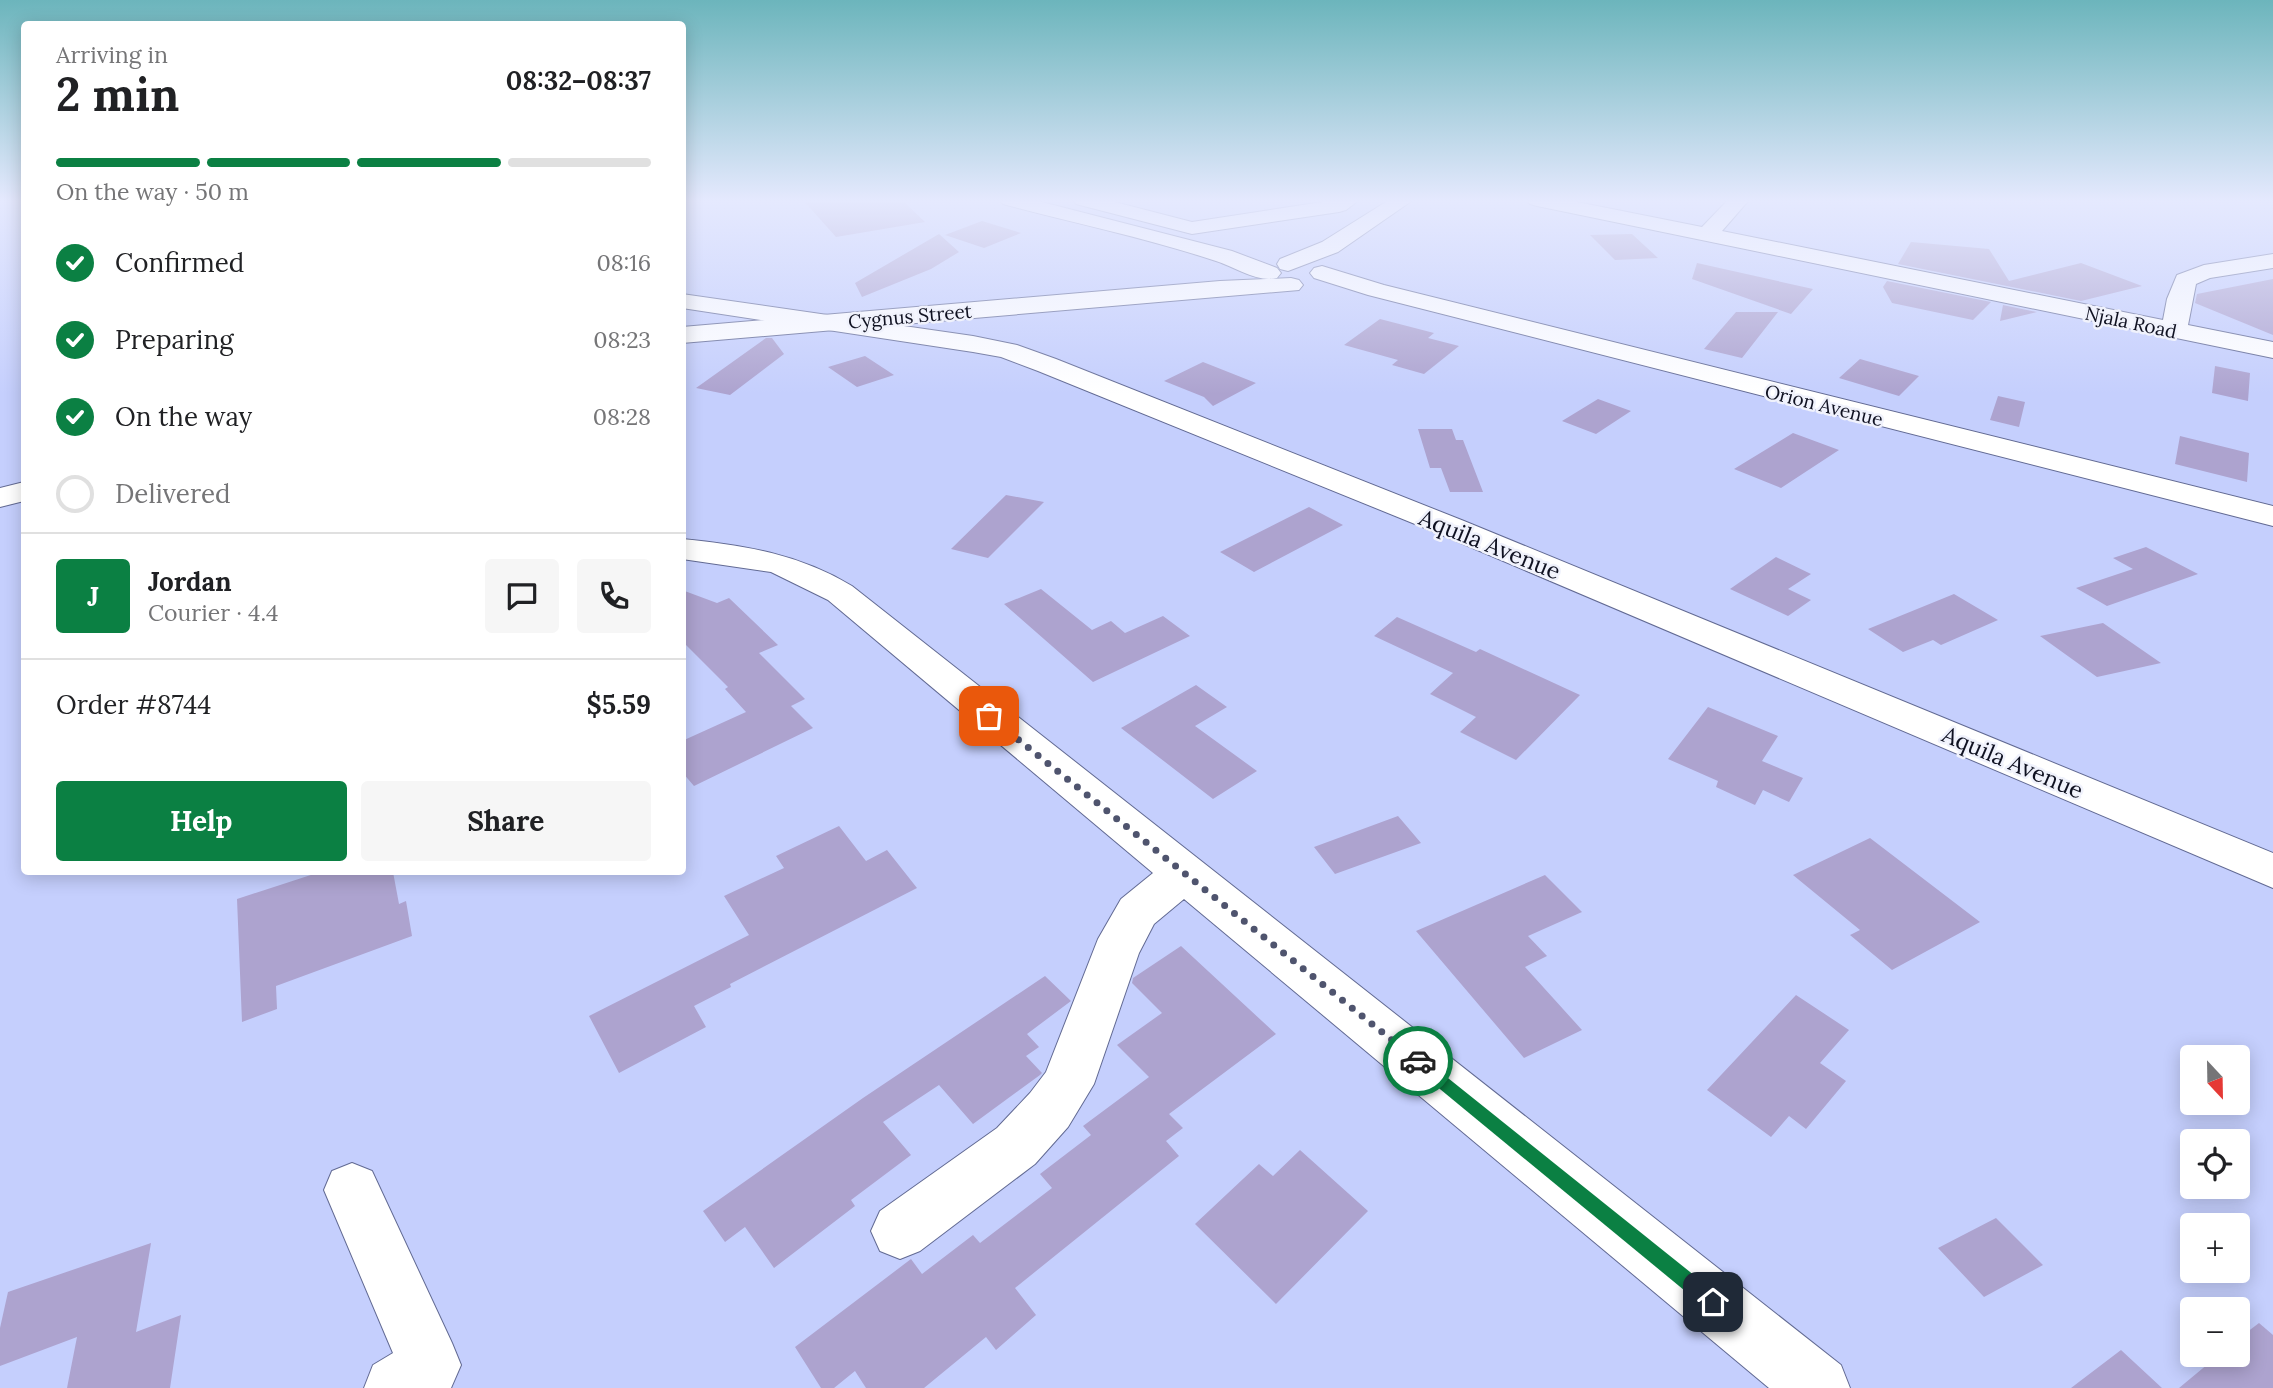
<!DOCTYPE html>
<html lang="en">
<head>
<meta charset="utf-8">
<style>
	body { margin:0; font-family:Lora,serif; background:#f6f6f6; color:#202124; height:100vh; display:flex; flex-direction:column; font-size:26px; white-space:nowrap }
	* { box-sizing:border-box; margin:0 }
	p { font-size:23px; color:#757577 }
	.icon { flex:none; width:38px; height:38px; fill:none; stroke:currentColor; stroke-width:2; stroke-linecap:round; stroke-linejoin:round }
	.map { position:relative; flex:1; overflow:hidden }
	.side { position:absolute; left:21px; top:21px; width:665px; height:854px; display:flex; flex-direction:column; background:#fff; border-radius:7px; box-shadow:0 4px 18px #0003 }
	.side>* { flex:none }
	.needle { width:46px; rotate:158deg }
	.buttons { position:absolute; left:2180px; top:1045px; display:grid; gap:14px }
	.buttons a { display:grid; place-items:center; width:70px; height:70px; border-radius:7px; background:#fff; box-shadow:0 4px 18px #0003; font-size:35px }
	.pin { position:absolute; display:grid; place-items:center; width:60px; height:60px; color:#fff; margin:-30px; border-radius:14px; box-shadow:0 4px 10px #0006 }
	.courier { position:absolute; display:grid; place-items:center; width:70px; height:70px; margin:-35px; border:5px solid #0b8043; border-radius:50%; background:#fff; color:#222; box-shadow:0 2px 9px #0007 }
	.head em { font-style:normal; font-weight:800 }
	.head div { display:flex; flex-direction:column-reverse }
	.head { display:flex; align-items:center; justify-content:space-between; height:119px; padding:0 35px }
	h1 { font-size:46px; font-weight:800; line-height:52px }
	.bar { display:grid; grid-template-columns:repeat(4,1fr); gap:10px 7px; align-content:center; height:84px; padding:0 35px }
	.bar i { height:9px; border-radius:5px; background:#e0e0e0 }
	.bar .current { background:#0b8043 }
	.bar p { grid-column:span 4 }
	.line { display:flex; align-items:center; gap:18px; padding:0 35px; border-top:2px solid #e0e0e0 }
	.line div { flex:1 }
	.round { display:grid; place-items:center; flex:none; width:74px; height:74px; border-radius:7px; background:#f6f6f6 }
	ol { padding:0 35px; list-style:none }
	li { display:flex; align-items:center; gap:21px; height:77px }
	li p { margin-inline-start:auto }
	li .icon { padding:7px; border-radius:50%; background:#0b8043; color:#fff; stroke-width:4 }
	li:last-child { color:#757577 }
	li i { width:38px; height:38px; border:4px solid #e0e0e0; border-radius:50% }
	.button { display:flex; gap:14px; margin-top:auto; padding:14px 35px }
	.button a { flex:1; height:80px; border-radius:7px; background:#0b8043; color:#fff; font-size:28px; font-weight:800; line-height:80px; text-align:center }
	.button a+a { background:#f6f6f6; color:#202124 }
	.map>svg:first-child { display:block }
</style>
</head>
<body>
<div class="map">
<svg width="2273" height="1388" viewBox="0 0 2273 1388">
	<rect width="100%" height="100%" fill="#c5cffd"/>
	<path fill="#ada3cf" d="M803,200H902L925,222L836,237Z
		M982,221L1021,233L984,248L945,235Z
		M939,234L959,252L931,269L862,297L855,283Z
		M1632,234L1658,258L1615,260L1590,235Z
		M1911,242L1989,249L2009,281L2081,263L2142,286L2081,301L1898,264Z
		M1697,263L1813,289L1791,314L1692,279Z
		M2273,279V335L2195,303L2197,294Z
		M1887,281L1991,302L1973,320L1892,303L1883,287Z
		M2003,305L2037,312L2000,321Z
		M1736,312H1778L1742,358L1704,349Z
		M1380,319L1434,333L1428,338L1459,346L1424,374L1392,365L1398,360L1344,345Z
		M766,338H772L784,354L730,395L696,388Z
		M865,356L894,375L857,387L828,367Z
		M1860,359L1919,376L1899,396L1839,378Z
		M1203,362L1256,383L1213,406L1204,397L1164,381Z
		M2215,366L2250,373L2248,401L2212,393Z
		M1998,396L2025,402L2019,427L1990,420Z
		M1598,399L1631,411L1596,434L1562,421Z
		M1418,429H1452L1456,440H1463L1483,492H1450L1441,468H1430Z
		M1793,433L1839,450L1781,488L1734,469Z
		M2180,436L2249,453L2247,482L2175,464Z
		M1006,495L1044,502L988,558L951,549Z
		M1309,507L1343,525L1254,572L1220,552Z
		M2146,547L2198,574L2107,606L2076,588L2133,569L2113,558Z
		M1776,557L1811,574L1788,589L1811,600L1788,616L1730,589Z
		M1041,589L1092,630L1111,621L1125,633L1163,616L1190,636L1093,682L1004,604Z
		M682,590L717,603L729,598L778,645L759,653L805,699L791,706L813,728L694,786L682,772V741L746,712L725,689L728,687L682,641Z
		M1954,594L1998,620L1941,645L1933,640L1903,652L1868,629Z
		M1397,617L1476,652L1480,649L1580,695L1516,760L1460,732L1476,717L1430,694L1453,673L1374,636Z
		M2103,623L2161,663L2097,677L2040,636Z
		M1196,685L1227,707L1195,726L1257,771L1213,799L1121,728Z
		M1708,707L1778,736L1762,761L1803,778L1789,802L1763,790L1755,805L1716,787L1718,781L1668,759Z
		M1398,816L1421,843L1335,874L1314,847Z
		M839,826L866,861L887,850L917,888L730,984L731,987L694,1006L706,1027L619,1073L589,1016L749,935L724,896L784,868L776,856Z
		M1870,838L1980,922L1892,970L1850,935L1860,930L1793,875Z
		M320,872H393L399,904L406,901L412,936L276,986L277,1009L242,1022L237,899Z
		M1545,875L1582,912L1528,936L1547,956L1525,967L1582,1030L1524,1058L1416,931Z
		M1181,946L1276,1034L1169,1114L1183,1128L1166,1141L1179,1156L1015,1288L1036,1315L996,1350L986,1337L924,1388H866L855,1371L834,1388H821L795,1347L911,1259L922,1274L973,1235L980,1243L1052,1188L1040,1174L1091,1135L1083,1126L1149,1077L1117,1045L1162,1013L1132,983L1133,978Z
		M1045,976L1071,1001L1027,1034L1039,1047L1026,1056L1042,1073L1040,1075L973,1124L939,1085L883,1122L911,1155L851,1200L855,1206L774,1268L745,1227L725,1242L703,1211L863,1098Z
		M1796,995L1849,1030L1820,1063L1846,1081L1806,1129L1789,1116L1771,1137L1707,1090Z
		M1300,1150L1368,1211L1276,1304L1195,1224L1259,1164L1273,1176Z
		M1996,1218L2043,1265L1984,1297L1938,1248Z
		M151,1243L136,1332L181,1315L170,1388H67L77,1337L0,1366V1328L8,1292Z
		M2259,1323L2273,1335V1388H2179L2220,1354H2238V1339Z
		M2121,1350L2162,1388H2071Z"/>
	<g fill="none" stroke-linecap="round" stroke-linejoin="round">
		<g stroke="#626a93" stroke-width="2">
			<path id="minor" d="M1000,200H1034L1232,251L1277,268L1281,273L1277,278C1258,283 1235,267 1216,261C1147,238 1074,223 1003,204Z
				M1073,200H1107L1192,222L1335,200H1359L1346,210L1339,212L1192,234L1076,204Z
				M1527,200H1567L1702,227L1728,200H1749L1722,231L2163,320L2167,299L2177,275L2204,265L2273,254V268L2210,278L2196,284L2188,325L2273,342V358L1537,206L1530,204Z
				M1322,266L1384,285L2273,506V526L1368,295L1314,278L1310,273L1314,268Z
				M682,294L973,336L1017,345L1056,359L1464,521L2273,853V888L1442,535L1038,371L1001,357L973,352L682,308Z
				M682,539C744,545 799,554 852,586L1841,1365L1850,1388H1769L1184,899L1154,924L1139,953L1094,1084L1068,1127L1035,1164L920,1251L900,1259L880,1251L871,1231L880,1211L997,1128L1030,1093L1046,1072L1098,939L1121,899L1153,873L828,600L771,572L682,559Z
				M352,1163L372,1171L452,1343L461,1365L451,1388H364L373,1365L393,1353L324,1190L332,1171Z"/>
		</g>
		<g stroke="#626a93" stroke-width="2">
			<path id="tertiary" d="M1389,200H1413L1338,252L1288,271L1280,269L1277,264L1280,259L1322,242Z
				M1291,278L1299,280L1303,285L1299,290L682,343V327L1220,281Z
				M24,482V501L0,507V488Z"/>
		</g>
		<use href="#minor" fill="#fff" fill-rule="evenodd"/>
		<use href="#tertiary" fill="#fff" fill-rule="evenodd"/>
	</g>
	<linearGradient id="sky" x2="0" y2="1"><stop stop-color="#6cb5bc"/><stop offset="0.51" stop-color="#e5e9fe"/><stop offset="1" stop-color="#e5e9fe" stop-opacity="0"/></linearGradient>
	<rect width="2273" height="394" fill="url(#sky)"/>
	<path fill="#0b8043" d="M1418,1054L1720,1296L1722,1302L1720,1309L1713,1311L1707,1309L1412,1066L1410,1061Z"/>
	<g fill="none" stroke-linecap="round" stroke-linejoin="round">
		<path stroke="#4f546e" stroke-width="7" stroke-dasharray="0 12.6" d="M989,716L1418,1061"/>
	</g>
	<g text-anchor="middle" dominant-baseline="central" stroke-width="5" stroke-linejoin="round" paint-order="stroke">
		<g font-size="19" fill="#0f1121" stroke="#f0f2fc">
			<text transform="translate(910 316) rotate(-5)">Cygnus Street</text>
			<text transform="translate(2131 322) rotate(12)">Njala Road</text>
			<text transform="translate(1824 405) rotate(14)">Orion Avenue</text>
		</g>
		<g font-size="23" fill="#0f1121" stroke="#f0f2fc">
			<text transform="translate(1490 544) rotate(22)">Aquila Avenue</text>
			<text transform="translate(2013 762) rotate(23)">Aquila Avenue</text>
		</g>
	</g>
</svg>
<div class="buttons">
<a><svg class="needle" viewBox="-14 -14 28 28"><path d="M0-13l5 13h-10z" fill="#e53935"/><path d="M0 13l5-13h-10z" fill="#757577"/></svg></a>
<a><svg class="icon" aria-label="locate" viewBox="0 0 24 24"><circle cx="12" cy="12" r="6"/><path d="M12 2v4M12 18v4M2 12h4M18 12h4"/></svg></a>
<a>+</a>
<a>−</a>
</div>
<div class="pin" style="left:989px;top:716px;background:#ea580c"><svg class="icon" aria-label="bag" viewBox="0 0 24 24"><path d="M5 8h14l-1 12H6zM9 8a3 3 0 0 1 6 0"/></svg></div>
<div class="pin" style="left:1713px;top:1302px;background:#1f2937"><svg class="icon" aria-label="home" viewBox="0 0 24 24"><path d="M3 11l9-7 9 7M6 9v11h12V9"/></svg></div>
<div class="courier" style="left:1418px;top:1061px"><svg class="icon" aria-label="car" viewBox="0 0 24 24"><path d="M5 17H2v-5l4-1 3-4h7l3 4 3 1v5h-3M9 17h6M6 11h13"/><circle cx="7" cy="17" r="2"/><circle cx="17" cy="17" r="2"/></svg></div>
<section class="side">
<div class="head"><div><h1>2 min</h1><p>Arriving in</p></div><em>08:32–08:37</em></div>
<div class="bar"><i class="current"></i><i class="current"></i><i class="current"></i><i></i><p>On the way · 50 m</p></div>
<ol>
<li><svg class="icon" aria-label="check" viewBox="0 0 24 24"><path d="M5 12l5 5 9-10"/></svg>Confirmed<p>08:16</p></li>
<li><svg class="icon" aria-label="check" viewBox="0 0 24 24"><path d="M5 12l5 5 9-10"/></svg>Preparing<p>08:23</p></li>
<li><svg class="icon" aria-label="check" viewBox="0 0 24 24"><path d="M5 12l5 5 9-10"/></svg>On the way<p>08:28</p></li>
<li><i></i>Delivered</li>
</ol>
<div class="line" style="height:126px"><b class="round" style="background:#0b8043;color:#fff">J</b><div><b>Jordan</b><p>Courier · 4.4</p></div><a class="round"><svg class="icon" aria-label="chat" viewBox="0 0 24 24"><path d="M4 5h16v11H9l-5 4z"/></svg></a><a class="round"><svg class="icon" aria-label="phone" viewBox="0 0 24 24"><path d="M5 4h4l2 5-3 2q2 4 5 5l2-3 5 2v4C11 20 4 13 5 4z"/></svg></a></div>
<div class="line" style="height:91px"><div>Order #8744</div><b>$5.59</b></div>
<div class="button"><a>Help</a><a>Share</a></div>
</section>
</div>
</body>
</html>
